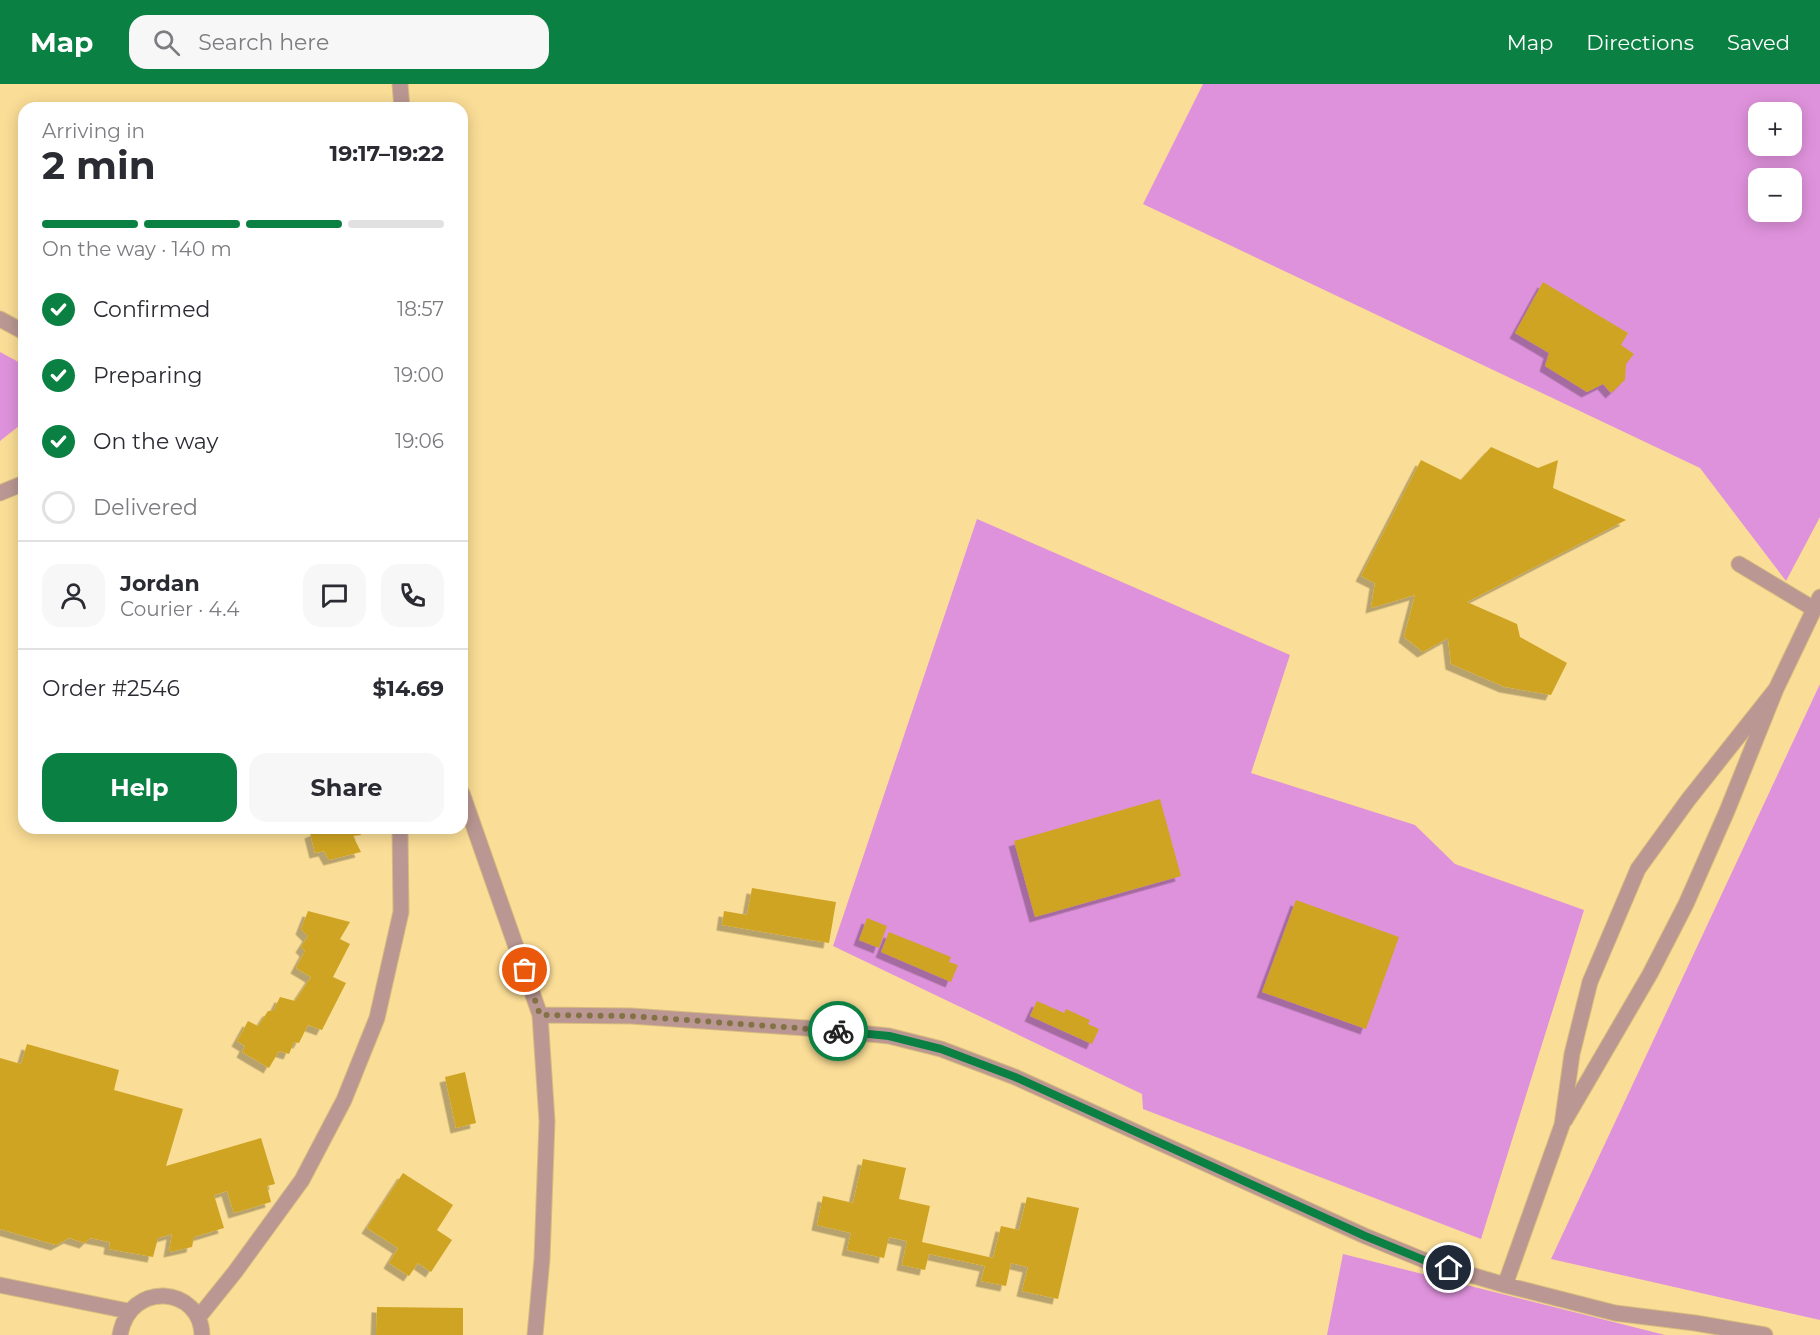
<!DOCTYPE html>
<html lang="en">
<head>
<meta charset="utf-8">
<style>
	body { margin:0; font-family:Montserrat,sans-serif; background:#f7f7f7; color:#2b2b33; height:100vh; display:flex; flex-direction:column; font-size:22px; white-space:nowrap }
	* { box-sizing:border-box; margin:0 }
	p { font-size:20px; color:#7c7c81 }
	.icon { flex:none; width:33px; height:33px; fill:none; stroke:currentColor; stroke-width:2; stroke-linecap:round; stroke-linejoin:round }
	.map { position:relative; flex:1; overflow:hidden }
	.details { position:absolute; left:18px; top:18px; width:450px; height:732px; display:flex; flex-direction:column; background:#fff; border-radius:18px; box-shadow:0 3px 15px #0003 }
	.details>* { flex:none }
	.tools { position:absolute; left:1748px; top:18px; display:grid; gap:12px }
	.tools a { display:grid; place-items:center; width:54px; height:54px; border-radius:12px; background:#fff; box-shadow:0 3px 15px #0003; font-size:30px }
	.pin { position:absolute; display:grid; place-items:center; width:51px; height:51px; color:#fff; margin:-26px; border:3px solid #fff; border-radius:50%; box-shadow:0 2px 6px #0007 }
	.courier { position:absolute; display:grid; place-items:center; width:60px; height:60px; margin:-30px; border:4px solid #0b8043; border-radius:50%; background:#fff; color:#222; box-shadow:0 2px 8px #0007 }
	.summary em { font-style:normal; font-weight:700 }
	.summary div { display:flex; flex-direction:column-reverse }
	.summary { display:flex; align-items:center; justify-content:space-between; height:102px; padding:0 24px }
	h1 { font-size:39px; font-weight:700; line-height:45px }
	.bar { display:grid; grid-template-columns:repeat(4,1fr); gap:9px 6px; align-content:center; height:72px; padding:0 24px }
	.bar i { height:8px; border-radius:4px; background:#e1e1e2 }
	.bar .active { background:#0b8043 }
	.bar p { grid-column:span 4 }
	.line { display:flex; align-items:center; gap:15px; padding:0 24px; border-top:2px solid #e1e1e2 }
	.line div { flex:1 }
	.round { display:grid; place-items:center; flex:none; width:63px; height:63px; border-radius:18px; background:#f7f7f7 }
	ol { padding:0 24px; list-style:none }
	li { display:flex; align-items:center; gap:18px; height:66px }
	li p { margin-inline-start:auto }
	li .icon { padding:6px; border-radius:50%; background:#0b8043; color:#fff; stroke-width:4 }
	li:last-child { color:#7c7c81 }
	li i { width:33px; height:33px; border:3px solid #e1e1e2; border-radius:50% }
	.action { display:flex; gap:12px; margin-top:auto; padding:12px 24px }
	.action a { flex:1; height:69px; border-radius:18px; background:#0b8043; color:#fff; font-size:24px; font-weight:700; line-height:69px; text-align:center }
	.action a+a { background:#f7f7f7; color:#2b2b33 }
	header { display:flex; align-items:center; gap:36px; box-sizing:border-box; height:84px; padding:0 30px; background:#0b8043; color:#fff }
	header strong { font-size:28px }
	nav { display:flex; gap:33px; margin-inline-start:auto; font-size:21px }
	.search { width:420px; height:54px; background:#f7f7f7; display:flex; align-items:center; gap:15px; box-sizing:border-box; padding:0 21px; border-radius:18px; color:#7c7c81; font-size:22px }
	.map>svg:first-child { display:block }
</style>
</head>
<body>
<header>
<strong>Map</strong>
<div class="search"><svg class="icon" aria-label="search" viewBox="0 0 24 24"><circle cx="10" cy="10" r="6"/><path d="M15 15l6 6"/></svg>Search here</div>
<nav><a>Map</a><a>Directions</a><a>Saved</a></nav>
</header>
<div class="map">
<svg width="1820" height="1251" viewBox="0 0 1820 1251">
	<defs>
		<filter id="shadow"><feDropShadow dx="-5.5" dy="5.5" stdDeviation="0" flood-color="#0004"/></filter>
	</defs>
	<rect width="100%" height="100%" fill="#fadd96"/>
	<path fill="#df92dc" fill-rule="evenodd" d="M1203,0H1820V433L1786,497L1700,384L1143,120ZM1758,28H1791V62H1758ZM1758,94H1791V128H1758Z
		M0,268L24,281V338L0,357Z
		M977,435L1290,571L1251,689L1415,741L1455,780L1584,826L1481,1155L1143,1025L1142,1010L833,862Z
		M1820,600V1236L1551,1175Z
		M1343,1170L1665,1251H1327Z"/>
	<path fill="#cfa423" filter="url(#shadow)" d="M1543,198L1628,249L1621,261L1634,270L1626,280L1625,296L1611,309L1603,300L1587,308L1545,282L1549,269L1515,249Z
		M1491,363L1538,384L1558,376L1553,404L1626,436L1467,518L1517,540L1520,553L1567,579L1551,611L1505,603L1451,580L1448,554L1423,568L1404,553L1415,511L1371,524L1375,499L1361,492L1421,376L1461,396Z
		M1160,715L1181,792L1035,833L1014,757Z
		M322,744H358L361,751L353,752L361,768L329,776L324,767L315,769L310,749Z
		M752,804L836,818L829,859L722,841L724,827L747,831Z
		M1296,816L1399,853L1366,945L1262,908Z
		M308,827L350,838L340,855L350,860L333,893L346,899L322,946L308,941L299,959L294,958L289,970L279,967L269,984L242,968L245,962L237,957L248,937L258,942L268,927H273L280,913L295,917L311,893L296,884L305,867L301,863L308,852L301,845Z
		M867,834L887,842L879,864L859,856Z
		M889,848L951,873L949,878L958,881L951,898L881,868Z
		M1037,917L1064,929L1066,925L1090,936L1088,940L1099,945L1092,960L1030,932Z
		M27,960L119,986L114,1006L183,1025L166,1082L261,1054L275,1100L267,1102L271,1118L234,1129L227,1107L214,1111L224,1144L194,1153L192,1163L169,1168L172,1150L158,1154L153,1173L109,1165L110,1158L90,1154L85,1159L69,1154L56,1161L0,1145V974L21,980Z
		M465,988L476,1039L456,1044L445,993Z
		M863,1075L906,1084L899,1115L930,1122L922,1158L993,1174L1001,1142L1019,1146L1027,1113L1079,1124L1058,1215L1022,1207L1028,1183L1011,1179L1006,1202L981,1197L985,1182L929,1170L925,1186L902,1181L907,1157L889,1153L884,1174L847,1166L851,1149L817,1141L823,1112L853,1119Z
		M403,1089L453,1121L437,1146L452,1156L431,1188L418,1179L409,1192L389,1179L398,1164L367,1144Z
		M377,1223L463,1224V1251H376Z"/>
	<g fill="none" stroke-linecap="round" stroke-linejoin="round">
		<g stroke="#d6bc7e" stroke-width="17">
			<path id="minor" d="M400,0L402,24
				M0,235L24,248
				M0,409L24,399
				M1739,480L1814,525
				M462,709L540,931L547,1037L542,1175L535,1251
				M540,931L631,932L820,945L889,952L941,965L1015,993L1365,1152L1431,1179L1505,1201L1615,1229L1695,1239L1765,1251
				M1565,1036L1650,890L1686,820L1727,727L1776,605L1820,513
				M0,1201L128,1227
				M1505,1201L1562,1041L1572,970L1590,898L1638,785L1688,716L1776,605
				M198,1234L235,1188L302,1096L344,1016L377,934L401,828L400,744
				M120,1251C130,1195 201,1203 202,1251"/>
		</g>
		<use href="#minor" stroke="#ba9792" stroke-width="15"/>
	</g>
	<g fill="none" stroke-linecap="round" stroke-linejoin="round">
		<path stroke="#847247" stroke-width="6" stroke-dasharray="0 10.8" d="M525,886L540,931L631,932L838,947"/>
		<path stroke="#0b8043" stroke-width="8" d="M838,947L889,952L941,965L1015,993L1365,1152L1431,1179L1449,1184"/>
	</g>
</svg>
<div class="tools">
<a>+</a>
<a>−</a>
</div>
<div class="pin" style="left:525px;top:886px;background:#ea580c"><svg class="icon" aria-label="bag" viewBox="0 0 24 24"><path d="M5 8h14l-1 12H6zM9 8a3 3 0 0 1 6 0"/></svg></div>
<div class="pin" style="left:1449px;top:1184px;background:#1f2937"><svg class="icon" aria-label="home" viewBox="0 0 24 24"><path d="M3 11l9-7 9 7M6 9v11h12V9"/></svg></div>
<div class="courier" style="left:838px;top:947px"><svg class="icon" aria-label="bike" viewBox="0 0 24 24"><circle cx="6" cy="16" r="4"/><circle cx="18" cy="16" r="4"/><path d="M6 16l4-8h5l3 8M10 8l3 8H6M13 5h3"/></svg></div>
<section class="details">
<div class="summary"><div><h1>2 min</h1><p>Arriving in</p></div><em>19:17–19:22</em></div>
<div class="bar"><i class="active"></i><i class="active"></i><i class="active"></i><i></i><p>On the way · 140 m</p></div>
<ol>
<li><svg class="icon" aria-label="check" viewBox="0 0 24 24"><path d="M5 12l5 5 9-10"/></svg>Confirmed<p>18:57</p></li>
<li><svg class="icon" aria-label="check" viewBox="0 0 24 24"><path d="M5 12l5 5 9-10"/></svg>Preparing<p>19:00</p></li>
<li><svg class="icon" aria-label="check" viewBox="0 0 24 24"><path d="M5 12l5 5 9-10"/></svg>On the way<p>19:06</p></li>
<li><i></i>Delivered</li>
</ol>
<div class="line" style="height:108px"><a class="round"><svg class="icon" aria-label="person" viewBox="0 0 24 24"><circle cx="12" cy="8" r="4"/><path d="M4 21q1-7 8-7t8 7"/></svg></a><div><b>Jordan</b><p>Courier · 4.4</p></div><a class="round"><svg class="icon" aria-label="chat" viewBox="0 0 24 24"><path d="M4 5h16v11H9l-5 4z"/></svg></a><a class="round"><svg class="icon" aria-label="phone" viewBox="0 0 24 24"><path d="M5 4h4l2 5-3 2q2 4 5 5l2-3 5 2v4C11 20 4 13 5 4z"/></svg></a></div>
<div class="line" style="height:78px"><div>Order #2546</div><b>$14.69</b></div>
<div class="action"><a>Help</a><a>Share</a></div>
</section>
</div>
</body>
</html>
